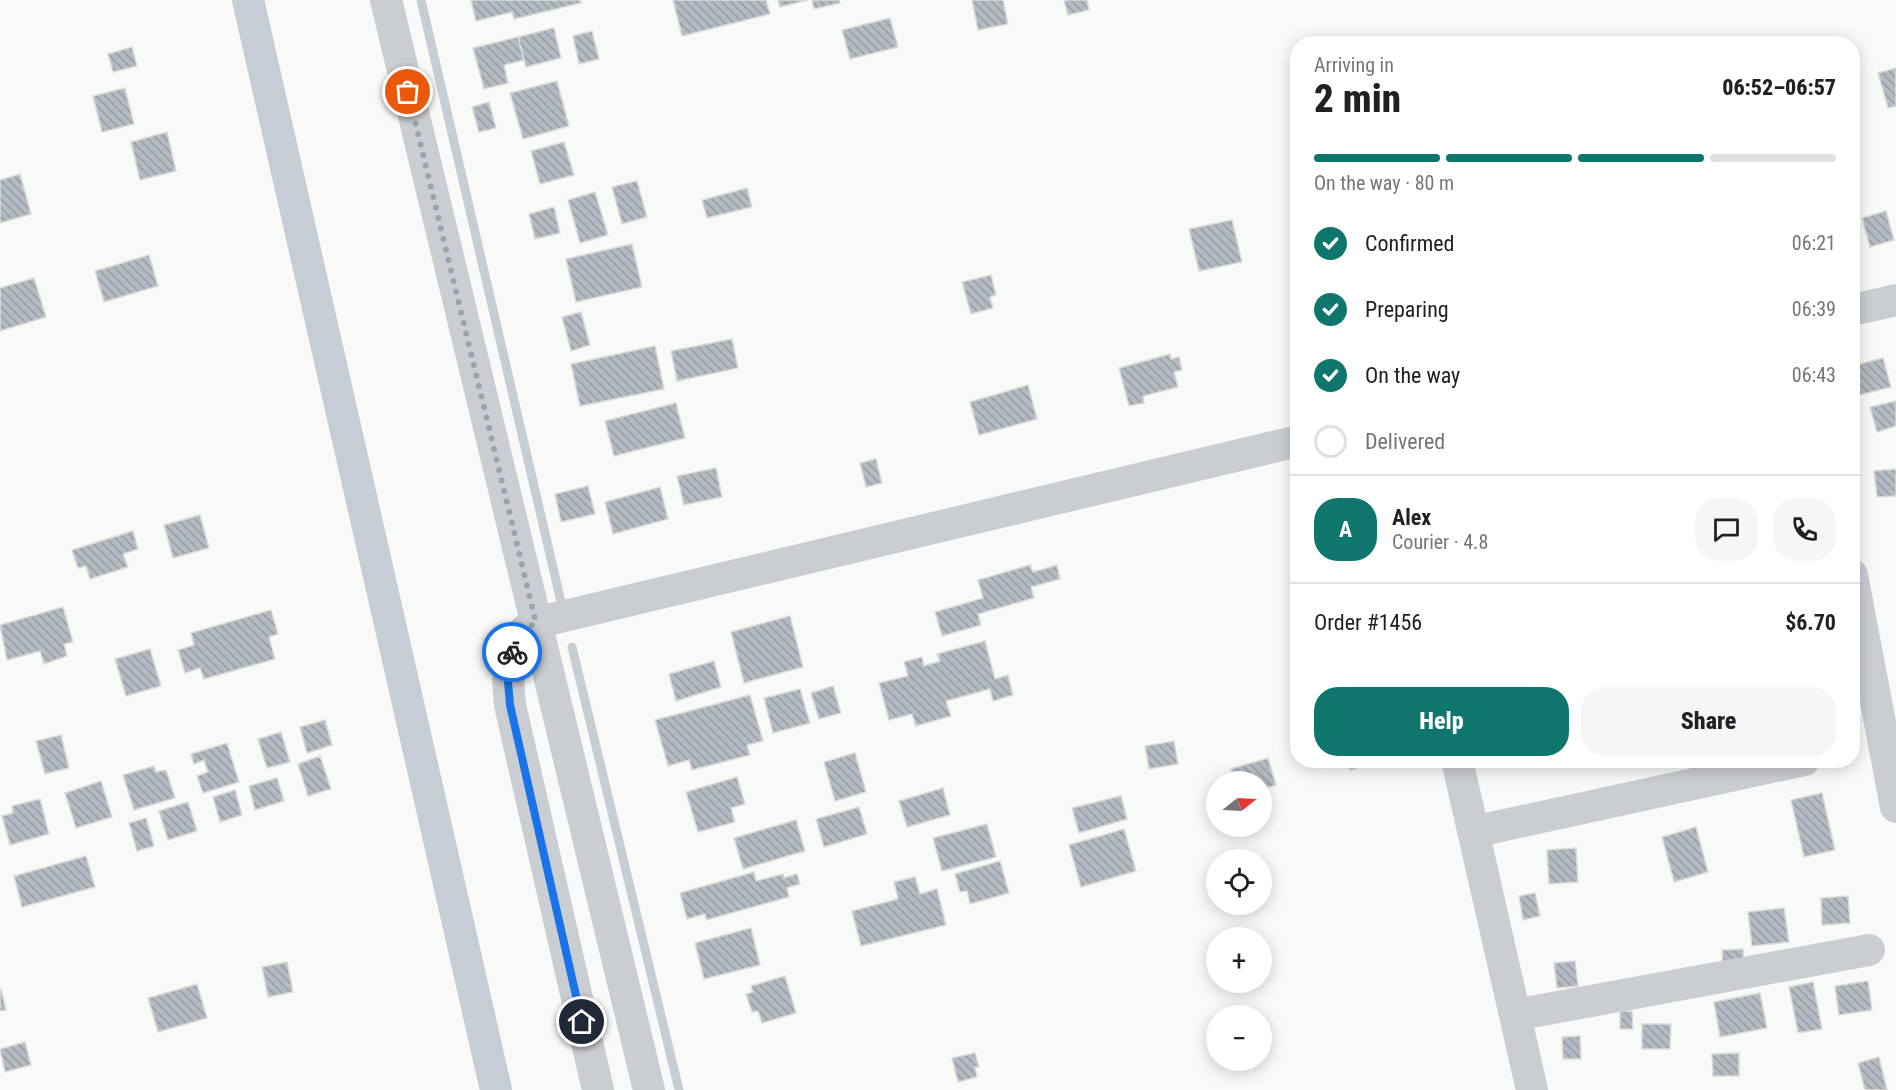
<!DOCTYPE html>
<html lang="en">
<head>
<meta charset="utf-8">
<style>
	body { margin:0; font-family:"Roboto Condensed",sans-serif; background:#f6f6f6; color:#202124; height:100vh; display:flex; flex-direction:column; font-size:22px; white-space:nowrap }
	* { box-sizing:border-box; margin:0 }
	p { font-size:20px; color:#757577 }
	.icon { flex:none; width:33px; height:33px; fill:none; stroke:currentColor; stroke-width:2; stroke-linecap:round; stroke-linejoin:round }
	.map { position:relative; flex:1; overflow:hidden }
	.details { position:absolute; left:1290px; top:36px; width:570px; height:732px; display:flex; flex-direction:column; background:#fff; border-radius:24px; box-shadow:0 3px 15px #0003 }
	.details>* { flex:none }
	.needle { width:39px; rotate:72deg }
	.controls { position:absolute; left:1206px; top:771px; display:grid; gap:12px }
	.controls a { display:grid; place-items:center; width:66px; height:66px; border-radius:50%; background:#fff; box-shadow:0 3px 15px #0003; font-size:30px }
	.pin { position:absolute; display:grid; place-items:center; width:51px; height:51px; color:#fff; margin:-26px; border:3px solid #fff; border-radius:50%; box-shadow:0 2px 6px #0007 }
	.courier { position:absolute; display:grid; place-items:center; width:60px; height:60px; margin:-30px; border:4px solid #1a73e8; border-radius:50%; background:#fff; color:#222; box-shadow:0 2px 8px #0007 }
	.summary em { font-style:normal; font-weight:800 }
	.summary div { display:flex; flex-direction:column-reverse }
	.summary { display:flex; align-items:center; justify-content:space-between; height:102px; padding:0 24px }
	h1 { font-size:39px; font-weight:800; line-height:45px }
	.bar { display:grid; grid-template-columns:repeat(4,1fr); gap:9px 6px; align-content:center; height:72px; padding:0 24px }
	.bar i { height:8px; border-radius:4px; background:#e0e0e0 }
	.bar .current { background:#0f766e }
	.bar p { grid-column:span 4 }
	.line { display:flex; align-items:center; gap:15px; padding:0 24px; border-top:2px solid #e0e0e0 }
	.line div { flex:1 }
	.round { display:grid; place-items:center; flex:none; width:63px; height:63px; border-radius:24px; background:#f6f6f6 }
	ol { padding:0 24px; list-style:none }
	li { display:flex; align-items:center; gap:18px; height:66px }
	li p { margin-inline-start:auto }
	li .icon { padding:6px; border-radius:50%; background:#0f766e; color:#fff; stroke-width:4 }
	li:last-child { color:#757577 }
	li i { width:33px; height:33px; border:3px solid #e0e0e0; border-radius:50% }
	.primary-button { display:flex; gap:12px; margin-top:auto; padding:12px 24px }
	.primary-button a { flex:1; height:69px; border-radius:24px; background:#0f766e; color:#fff; font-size:24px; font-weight:800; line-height:69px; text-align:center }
	.primary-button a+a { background:#f6f6f6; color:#202124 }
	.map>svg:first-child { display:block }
</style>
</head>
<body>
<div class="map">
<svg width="1896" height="1090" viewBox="0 0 1896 1090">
	<defs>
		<pattern id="building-back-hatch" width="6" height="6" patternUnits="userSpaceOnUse" patternTransform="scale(1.5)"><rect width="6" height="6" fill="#b4bac2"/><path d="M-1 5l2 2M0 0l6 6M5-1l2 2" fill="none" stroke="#969ca4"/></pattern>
	</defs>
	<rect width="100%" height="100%" fill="#f9faf7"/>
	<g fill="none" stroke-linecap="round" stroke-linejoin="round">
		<path stroke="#c6ced5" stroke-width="9" d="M421,0L561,602
			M572,647L679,1090"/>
		<path stroke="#c6ced5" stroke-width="32" d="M248,0L496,1090"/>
	</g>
	<path fill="url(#building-back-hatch)" stroke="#dbdcd9" stroke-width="1.5" d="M471,0H580L581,3L514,19L512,12L476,21Z
		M673,0H766L770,14L682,36Z
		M778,0H808L780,7Z
		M812,0H839L840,3L814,9Z
		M972,0H1003L1008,24L978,30Z
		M1064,0H1087L1089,10L1068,15Z
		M890,18L898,47L850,59L842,30Z
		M554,28L561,58L526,67L518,37Z
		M592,31L599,59L579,64L573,36Z
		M518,37L524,60L504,65L508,83L484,89L473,48Z
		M132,47L137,66L113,72L108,54Z
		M1896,68V106L1888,108L1878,73Z
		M557,81L569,126L523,139L510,93Z
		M125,88L134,124L102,132L93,96Z
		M489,102L496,128L479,132L472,107Z
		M167,132L176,171L140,180L131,142Z
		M564,142L574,175L540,184L531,151Z
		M20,174L31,214L0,223V180Z
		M637,181L647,217L622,224L612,187Z
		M747,188L752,207L707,218L702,200Z
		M595,192L608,235L580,243L568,200Z
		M554,207L560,233L535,239L529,214Z
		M1886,211L1894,240L1870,247L1862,218Z
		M1232,220L1242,262L1199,271L1189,229Z
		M632,244L642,287L576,302L566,259Z
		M149,255L158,286L104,302L95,271Z
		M991,275L996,295L990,297L993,308L971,314L962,282Z
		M34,278L46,317L0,331V288Z
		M581,312L590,345L571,351L562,317Z
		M732,339L738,368L677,381L671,351Z
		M655,346L664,389L580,406L571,364Z
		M1170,354L1171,359L1179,357L1182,370L1174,372L1178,387L1143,396L1144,403L1129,406L1119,368Z
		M1883,358L1891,387L1852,397V366Z
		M1028,385L1037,419L979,435L970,402Z
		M1896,401V426L1877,432L1870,407Z
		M676,403L685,438L614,456L605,421Z
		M876,459L882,483L866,487L860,463Z
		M716,468L722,497L684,505L677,476Z
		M1896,469V496L1877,497L1874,471Z
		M588,486L595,514L561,522L555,494Z
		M660,487L668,519L613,534L605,502Z
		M200,515L209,548L173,558L164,525Z
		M133,531L138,549L123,554L128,567L90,579L86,566L78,568L72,550Z
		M1030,565L1033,572L1057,565L1060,579L1031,587L1034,598L978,614L981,625L942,636L935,612L983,598L978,580Z
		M63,607L73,642L64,644L67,656L44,664L40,651L7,660L0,625Z
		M271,610L278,634L269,637L275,659L204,679L200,668L185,673L178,650L194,645L191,633Z
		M790,616L803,667L744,683L731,632Z
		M985,641L995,679L1008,675L1013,695L993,701L990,689L946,701L951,716L916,726L912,714L889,720L879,683L908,676L904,662L922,657L924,666L940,661L937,654Z
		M150,649L161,686L126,696L115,659Z
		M714,661L721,687L676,701L669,674Z
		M833,686L841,713L819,719L811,693Z
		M800,689L810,723L773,733L764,698Z
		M750,695L763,741L747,745L750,755L692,770L689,760L668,766L655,720Z
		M325,720L332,745L307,753L300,727Z
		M281,732L290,762L267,768L258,739Z
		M61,735L69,768L45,774L36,741Z
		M1174,741L1178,764L1149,769L1145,746Z
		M227,743L239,782L203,793L197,776L208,772L204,760L194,764L191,754Z
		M855,753L866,792L835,801L824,762Z
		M320,756L331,789L308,796L298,764Z
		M1268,758L1276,785L1262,789V782H1234L1231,769Z
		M1347,760H1381L1350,770Z
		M154,766L156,772L166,770L175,798L134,810L123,775Z
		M737,777L745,804L731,808L735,822L698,832L686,792Z
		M277,778L284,801L255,810L249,786Z
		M101,781L112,817L76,828L65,793Z
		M943,788L950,815L907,827L899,801Z
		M235,790L242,815L220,822L213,797Z
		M1822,793L1835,850L1804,857L1791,800Z
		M1121,796L1127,819L1079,833L1072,808Z
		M40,799L49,834L10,845L2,816L13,813L12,806Z
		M188,802L197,831L168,840L159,811Z
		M859,807L867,834L824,847L816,819Z
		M146,818L154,846L137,851L129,823Z
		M796,820L805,851L743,869L734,838Z
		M987,824L996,857L942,871L933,838Z
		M1696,827L1708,872L1674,882L1662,837Z
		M1124,829L1136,871L1081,887L1069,845Z
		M1576,848L1578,882L1549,884L1547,850Z
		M86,856L95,887L22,907L14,876Z
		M1000,861L1009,893L970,904L967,891L960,892L955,874Z
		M754,872L756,881L783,874L784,878L797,874L800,884L787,888L789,897L706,920L705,914L687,919L680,893Z
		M915,877L920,894L937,889L946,925L861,946L852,911L898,899L894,882Z
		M1535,893L1540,916L1523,920L1519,896Z
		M1848,896L1850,923L1822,925L1821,898Z
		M1784,908L1789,942L1752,946L1748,912Z
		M751,928L760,965L704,979L695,943Z
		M1743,949L1744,968L1723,969L1722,950Z
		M1575,961L1578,986L1557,988L1554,963Z
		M287,962L293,992L268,997L262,967Z
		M785,976L796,1013L762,1023L758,1011L752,1012L746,994L753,992L751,986Z
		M1868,981L1872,1010L1839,1015L1835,986Z
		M1813,982L1822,1029L1798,1033L1789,987Z
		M197,984L207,1018L158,1032L148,998Z
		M1,989L6,1010L0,1011V989Z
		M1760,993L1767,1028L1720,1037L1714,1002Z
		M1620,1011H1632L1633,1029H1620Z
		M1642,1024H1671L1670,1049H1642Z
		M1580,1036L1581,1059H1563L1562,1037Z
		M25,1042L31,1065L5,1072L0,1049Z
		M975,1053L979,1067H975L977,1077L958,1082L952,1058Z
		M1739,1053V1076H1713L1712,1054Z
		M1879,1057L1887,1090H1865L1858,1063Z"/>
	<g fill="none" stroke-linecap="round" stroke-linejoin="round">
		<path stroke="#cacdd1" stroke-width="32" d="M386,0L649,1090
			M1852,310L1896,300
			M1852,575L1896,807
			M1457,760L1532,1090
			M1473,832L1804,760
			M1515,1015L1869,950
			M598,1090L510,705C507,672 504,642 535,623L1298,441"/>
	</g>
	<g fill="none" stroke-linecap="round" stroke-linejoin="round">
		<path stroke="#9aa3b1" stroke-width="6" stroke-dasharray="0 10.8" d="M408,92L536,623C523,630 515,637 512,652"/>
		<path stroke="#1a73e8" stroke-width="8" d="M512,652L508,682L510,705L582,1022"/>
	</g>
</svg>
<div class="controls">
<a><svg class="needle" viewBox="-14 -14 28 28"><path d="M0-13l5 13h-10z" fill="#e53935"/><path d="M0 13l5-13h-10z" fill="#757577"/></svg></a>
<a><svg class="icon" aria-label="locate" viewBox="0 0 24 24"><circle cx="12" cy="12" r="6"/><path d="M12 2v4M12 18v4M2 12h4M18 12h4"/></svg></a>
<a>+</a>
<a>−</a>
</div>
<div class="pin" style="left:408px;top:92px;background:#ea580c"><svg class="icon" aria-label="bag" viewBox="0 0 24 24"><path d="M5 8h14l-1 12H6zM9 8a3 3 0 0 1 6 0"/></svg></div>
<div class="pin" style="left:582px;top:1022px;background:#1f2937"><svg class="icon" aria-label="home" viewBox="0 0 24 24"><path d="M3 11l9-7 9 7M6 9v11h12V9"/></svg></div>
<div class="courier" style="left:512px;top:652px"><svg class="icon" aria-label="bike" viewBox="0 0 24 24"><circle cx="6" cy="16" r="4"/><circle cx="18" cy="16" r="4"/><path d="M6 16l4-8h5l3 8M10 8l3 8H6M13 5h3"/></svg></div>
<section class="details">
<div class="summary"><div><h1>2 min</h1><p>Arriving in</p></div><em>06:52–06:57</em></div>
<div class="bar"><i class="current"></i><i class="current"></i><i class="current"></i><i></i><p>On the way · 80 m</p></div>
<ol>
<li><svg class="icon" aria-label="check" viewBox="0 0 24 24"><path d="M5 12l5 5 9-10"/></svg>Confirmed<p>06:21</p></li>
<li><svg class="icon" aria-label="check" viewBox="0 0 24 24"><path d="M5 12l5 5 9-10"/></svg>Preparing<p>06:39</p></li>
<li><svg class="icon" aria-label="check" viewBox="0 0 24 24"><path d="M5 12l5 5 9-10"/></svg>On the way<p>06:43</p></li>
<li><i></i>Delivered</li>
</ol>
<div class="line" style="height:108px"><b class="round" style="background:#0f766e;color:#fff">A</b><div><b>Alex</b><p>Courier · 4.8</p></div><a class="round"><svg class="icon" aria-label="chat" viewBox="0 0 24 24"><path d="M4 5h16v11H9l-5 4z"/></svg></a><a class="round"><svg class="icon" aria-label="phone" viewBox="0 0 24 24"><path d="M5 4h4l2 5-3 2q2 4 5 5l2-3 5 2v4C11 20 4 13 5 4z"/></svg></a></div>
<div class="line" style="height:78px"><div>Order #1456</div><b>$6.70</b></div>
<div class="primary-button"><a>Help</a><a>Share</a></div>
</section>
</div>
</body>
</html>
